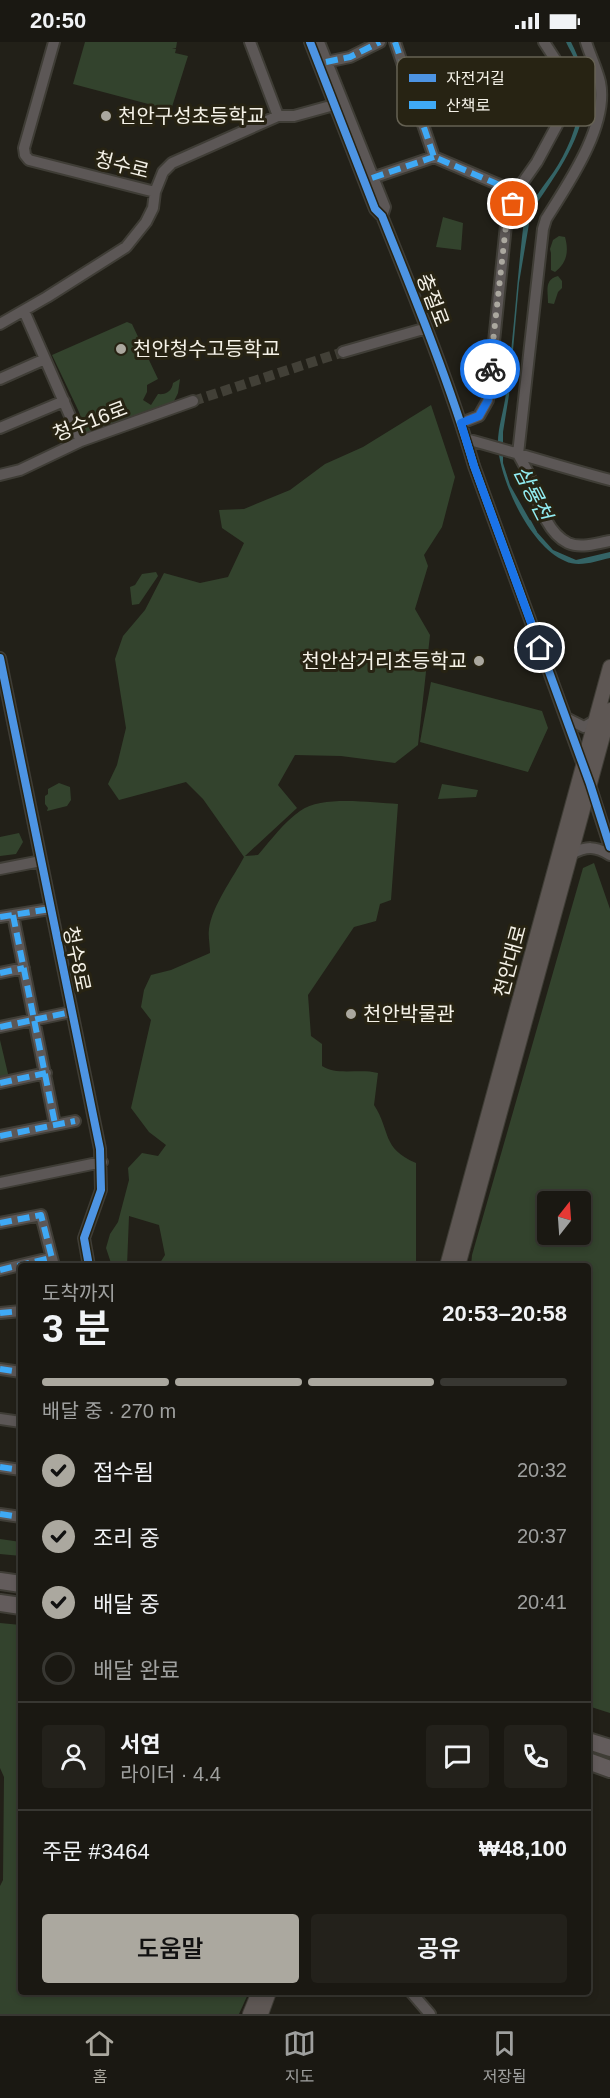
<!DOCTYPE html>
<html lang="ko">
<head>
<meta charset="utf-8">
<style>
	body { margin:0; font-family:Helvetica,"Noto Sans KR",sans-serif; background:#23211b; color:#f1f3f6; height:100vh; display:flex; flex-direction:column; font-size:22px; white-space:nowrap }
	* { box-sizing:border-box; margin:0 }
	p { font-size:20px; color:#9fa09f }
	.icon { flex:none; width:33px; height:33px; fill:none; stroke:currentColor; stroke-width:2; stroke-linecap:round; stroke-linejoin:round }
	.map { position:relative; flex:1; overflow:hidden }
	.details { position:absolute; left:18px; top:1221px; width:573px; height:732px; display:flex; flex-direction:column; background:#1a1812; border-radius:6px; box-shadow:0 3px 9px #0003,0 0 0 2px #383732 }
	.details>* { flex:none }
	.needle { width:39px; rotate:17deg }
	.controls { position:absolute; left:537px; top:1149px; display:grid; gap:12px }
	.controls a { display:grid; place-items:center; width:54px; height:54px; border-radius:6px; background:#1a1812; box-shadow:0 3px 9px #0003,0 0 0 2px #383732; font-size:30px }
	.pin { position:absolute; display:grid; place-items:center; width:51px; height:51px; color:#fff; margin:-26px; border:3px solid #fff; border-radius:50%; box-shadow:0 2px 6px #0007 }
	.courier { position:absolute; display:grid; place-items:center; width:60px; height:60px; margin:-30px; border:4px solid #1a73e8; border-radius:50%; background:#fff; color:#222; box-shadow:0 2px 8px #0007 }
	.summary em { font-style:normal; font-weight:600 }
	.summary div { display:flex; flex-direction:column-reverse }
	.summary { display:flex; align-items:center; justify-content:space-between; height:102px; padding:0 24px }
	h1 { font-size:39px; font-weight:600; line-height:45px }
	.bar { display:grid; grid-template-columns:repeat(4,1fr); gap:9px 6px; align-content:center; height:72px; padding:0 24px }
	.bar i { height:8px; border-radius:4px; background:#383732 }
	.bar .selected { background:#aba89f }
	.bar p { grid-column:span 4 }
	.line { display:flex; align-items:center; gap:15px; padding:0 24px; border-top:2px solid #383732 }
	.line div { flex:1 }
	.round { display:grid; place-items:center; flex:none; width:63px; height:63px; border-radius:6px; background:#23211b }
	ol { padding:0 24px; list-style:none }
	li { display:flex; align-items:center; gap:18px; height:66px }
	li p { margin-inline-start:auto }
	li .icon { padding:6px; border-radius:50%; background:#aba89f; color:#111; stroke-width:4 }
	li:last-child { color:#9fa09f }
	li i { width:33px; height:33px; border:3px solid #383732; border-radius:50% }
	.cta { display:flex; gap:12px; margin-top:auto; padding:12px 24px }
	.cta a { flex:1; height:69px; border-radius:6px; background:#aba89f; color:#111; font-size:24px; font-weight:600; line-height:69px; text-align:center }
	.cta a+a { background:#23211b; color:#f1f3f6 }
	.status { display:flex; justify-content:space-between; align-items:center; height:42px; padding:0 30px; background:#1a1812; direction:ltr }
	.status svg { height:16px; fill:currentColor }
	.menu { display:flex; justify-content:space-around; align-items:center; height:84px; border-top:2px solid #383732; background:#1a1812; font-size:16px; color:#9fa09f }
	.menu a { display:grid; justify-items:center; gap:3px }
	.menu .selected { color:#aba89f }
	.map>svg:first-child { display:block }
</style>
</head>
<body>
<div class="status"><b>20:50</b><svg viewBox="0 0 49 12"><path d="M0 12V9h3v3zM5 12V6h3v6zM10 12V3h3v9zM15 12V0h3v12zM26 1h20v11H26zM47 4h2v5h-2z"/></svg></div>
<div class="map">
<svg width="610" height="1972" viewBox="0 0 610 1972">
	<rect width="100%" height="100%" fill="#222018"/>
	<path fill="#33432d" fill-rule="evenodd" d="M85,0H177L176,6H172L176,7L175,11L188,14L171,68L73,42Z
		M443,175L463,181L461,208L436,205Z
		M559,194L565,195C569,209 567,221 555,230L551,228V211L550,207L553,198Z
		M558,234L562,239V246L558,250L554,262L548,261C548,248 544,238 558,234Z
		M127,280L132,282L158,337L147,343V350L143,358L151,363L158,352C166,353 172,349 173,341L180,337L178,351L173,361L92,392L86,390L79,370L52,313Z
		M431,363L455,435L442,485L424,513L428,524L415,567L430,593L418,703L395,721L341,714L295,713L278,743L297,766L245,814L258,813C271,798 284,780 300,769C323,753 371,761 398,762L391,858L380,862L376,879L354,885L308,953L311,994L322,1002V1024C337,1034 360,1026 378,1031L374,1063C391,1089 381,1106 416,1121V1224H158L165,1213L159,1183L129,1174L127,1224H112L106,1206L110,1192L118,1180L129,1138L128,1126L142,1111L158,1114L166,1103L149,1090L131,1066L151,978L141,965L144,948L151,933L171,928L210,911C210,903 208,895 209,887C212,864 233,836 244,815L203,757L186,740L119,758L108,742L117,723L126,686L115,617L123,594L145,568L164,531L200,541L228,535L244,501L222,486L219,468L244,467L290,448L325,422L363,405Z
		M156,530L158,534L139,562L132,563L130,545L135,543L142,532Z
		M431,640L542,669L548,686L528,730L420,700Z
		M59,741L70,745L71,758L67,764L47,769L48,766L45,762V754L48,752V747Z
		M442,742L478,748L476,755L438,757Z
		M19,791L23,800L16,812L0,814V795Z
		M594,821L610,867V1671L588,1664V1224H471L472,1213L583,826ZM548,1160H580V1192H548Z
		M0,998L9,1036L0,1038Z
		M0,1497L21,1500V1514L0,1512Z
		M0,1581L21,1583V1950H249L239,1972H0V1844L3,1838L4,1735L0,1726Z"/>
	<path fill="#346466" d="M566,0H571C606,67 568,115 531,170L519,241L509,353L503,390V421L510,443L536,489L553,508L576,518L610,510V516C596,519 579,526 565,519C530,504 501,441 498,405C497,387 504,369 506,351C514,294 517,235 524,178C531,157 547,141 558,123C576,93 587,56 576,21C574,14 569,7 566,0Z"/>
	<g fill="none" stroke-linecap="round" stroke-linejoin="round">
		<path stroke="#346466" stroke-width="2" d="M530,479L536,490"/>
		<path stroke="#424037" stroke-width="10" stroke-dasharray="10 5" stroke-linecap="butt" d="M193,359L343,310"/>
		<g stroke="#3f3d36" stroke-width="14">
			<path id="minor" d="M54,0L24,106L25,113L29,118L155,150
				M250,0L278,74
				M310,0L375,167L382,174C415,256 449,339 474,424L584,726
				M319,0L385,165L382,174
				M395,0L434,115L516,150
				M586,0C590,13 597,27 600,40C609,83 568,142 546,177L543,187L518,412C522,419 526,426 529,433C538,456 544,489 568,501C581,507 597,501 610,499
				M326,20L350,15L380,0
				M372,136L434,115
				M24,269L81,399
				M0,282L47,255L126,205L146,180L153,166L155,150L163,130L172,121L278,74H294L334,63
				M343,310L427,286
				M0,337L45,317
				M461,381L479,374L488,358L506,183L516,150L537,120L557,83L565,48L556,37L555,17L544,0
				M0,386L64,359
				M466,397C514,410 561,425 610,438
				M0,433L20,428L81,399L193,359
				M0,616L100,1107L101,1148L84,1196L89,1224
				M566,676L584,685L596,678
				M589,740L610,805
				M571,812C587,804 595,804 610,813
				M0,827L41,819
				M13,873L55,1082
				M0,875L50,867
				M0,931L24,926
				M0,985L71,970
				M0,1041L46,1031
				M0,1094L75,1079
				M0,1141L102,1120
				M0,1181L41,1173L54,1224
				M0,1228L50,1216
				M0,1271L21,1269
				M0,1327L21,1330
				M0,1377L21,1380
				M0,1425L21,1428
				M0,1472L21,1475
				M411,1950L430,1972"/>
		</g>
		<g stroke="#3f3d36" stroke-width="16">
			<path id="major" d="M447,1224L610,625
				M458,1224L610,668
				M250,1972L259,1950
				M261,1972L269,1950"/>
		</g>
		<g stroke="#3f3d36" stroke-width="20">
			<path id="highway" d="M0,1539L21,1542
				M0,1561L21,1564
				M588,1699L610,1706
				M588,1719L610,1727"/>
		</g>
		<use href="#minor" stroke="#5c5756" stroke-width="10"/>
		<use href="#major" stroke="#5e5754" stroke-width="14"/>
		<use href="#highway" stroke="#635c5c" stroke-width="16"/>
		<path stroke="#3fa9f5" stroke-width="6" stroke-dasharray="12 6" stroke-linecap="butt" d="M395,0L434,115L516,150
			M326,20L350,15L380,0
			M372,136L434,115
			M13,873L55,1082
			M0,875L50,867
			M0,931L24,926
			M0,985L71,970
			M0,1041L46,1031
			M0,1094L75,1079
			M0,1181L41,1173L54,1224
			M0,1228L50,1216
			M0,1271L21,1269
			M0,1327L21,1330
			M0,1425L21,1428
			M0,1472L21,1475"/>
		<g stroke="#272313" stroke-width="11">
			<path id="cycleway" d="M310,0L375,167L382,174C415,256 449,339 474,424L590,742L610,805
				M0,616L100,1107L101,1148L84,1196L89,1224"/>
		</g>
		<use href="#cycleway" stroke="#4d94e3" stroke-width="8"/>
	</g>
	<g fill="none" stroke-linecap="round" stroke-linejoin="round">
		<path stroke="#aba89f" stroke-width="6" stroke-dasharray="0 10.8" d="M490,327L506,183L513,162"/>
		<path stroke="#1a73e8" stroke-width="8" d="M490,327L488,358L479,374L461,381L474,424L540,606"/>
	</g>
	<g fill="#aba89f" stroke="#272313" stroke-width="2">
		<circle cx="106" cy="74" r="6"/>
		<circle cx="121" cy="307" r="6"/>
		<circle cx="479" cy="619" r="6"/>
		<circle cx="351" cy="972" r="6"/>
	</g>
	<g text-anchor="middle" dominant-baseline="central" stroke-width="6" stroke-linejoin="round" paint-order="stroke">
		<g font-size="20" fill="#f5f2e8" stroke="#272313" text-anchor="start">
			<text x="118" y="74">천안구성초등학교</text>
			<text x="133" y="307">천안청수고등학교</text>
			<text x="467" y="619" text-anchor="end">천안삼거리초등학교</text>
			<text x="363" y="972">천안박물관</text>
		</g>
		<g font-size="20" fill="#f5f2e8" stroke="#272313">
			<text transform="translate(122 123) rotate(14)">청수로</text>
			<text transform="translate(433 258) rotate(69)">충절로</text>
			<text transform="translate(90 379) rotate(-21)">청수16로</text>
			<text transform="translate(77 917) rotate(78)">청수8로</text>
			<text transform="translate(510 919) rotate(-75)">천안대로</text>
		</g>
		<g font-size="21" font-style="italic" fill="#92edf2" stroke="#272313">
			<text transform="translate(533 451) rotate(63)">삼룡천</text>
		</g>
	</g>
	<rect x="397" y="15" width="198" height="69" rx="9" fill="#272313" stroke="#656153" stroke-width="1.5"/>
	<rect x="409" y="32" width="27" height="8" fill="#4d94e3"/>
	<rect x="409" y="59" width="27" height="8" fill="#3fa9f5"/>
	<g font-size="16" fill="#f5f2e8">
		<text x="446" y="42">자전거길</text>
		<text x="446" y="69">산책로</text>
	</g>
</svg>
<div class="controls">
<a><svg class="needle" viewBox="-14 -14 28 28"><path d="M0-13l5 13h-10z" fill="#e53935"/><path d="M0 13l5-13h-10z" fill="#9fa09f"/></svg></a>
</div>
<div class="pin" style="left:513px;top:162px;background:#ea580c"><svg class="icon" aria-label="bag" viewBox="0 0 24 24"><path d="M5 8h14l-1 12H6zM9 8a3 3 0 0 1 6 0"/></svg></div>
<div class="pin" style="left:540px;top:606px;background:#1f2937"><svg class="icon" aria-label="home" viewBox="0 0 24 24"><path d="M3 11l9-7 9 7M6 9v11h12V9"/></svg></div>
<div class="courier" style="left:490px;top:327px"><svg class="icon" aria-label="bike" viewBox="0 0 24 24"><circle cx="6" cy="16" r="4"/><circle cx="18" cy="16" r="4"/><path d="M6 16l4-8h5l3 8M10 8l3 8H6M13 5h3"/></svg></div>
<section class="details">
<div class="summary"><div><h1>3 분</h1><p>도착까지</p></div><em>20:53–20:58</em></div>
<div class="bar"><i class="selected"></i><i class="selected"></i><i class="selected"></i><i></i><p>배달 중 · 270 m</p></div>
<ol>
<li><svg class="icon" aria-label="check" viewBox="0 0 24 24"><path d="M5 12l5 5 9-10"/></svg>접수됨<p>20:32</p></li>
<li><svg class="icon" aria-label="check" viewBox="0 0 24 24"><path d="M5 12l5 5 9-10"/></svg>조리 중<p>20:37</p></li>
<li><svg class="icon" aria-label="check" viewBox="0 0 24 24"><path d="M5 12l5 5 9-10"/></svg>배달 중<p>20:41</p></li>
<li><i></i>배달 완료</li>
</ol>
<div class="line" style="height:108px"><a class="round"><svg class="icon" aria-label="person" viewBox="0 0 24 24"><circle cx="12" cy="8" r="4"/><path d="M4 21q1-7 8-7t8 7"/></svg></a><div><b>서연</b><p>라이더 · 4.4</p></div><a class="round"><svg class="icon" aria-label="chat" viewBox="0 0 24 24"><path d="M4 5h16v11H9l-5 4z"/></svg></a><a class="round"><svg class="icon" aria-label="phone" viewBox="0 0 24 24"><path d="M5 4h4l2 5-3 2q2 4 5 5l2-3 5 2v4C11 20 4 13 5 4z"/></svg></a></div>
<div class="line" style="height:78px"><div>주문 #3464</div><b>₩48,100</b></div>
<div class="cta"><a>도움말</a><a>공유</a></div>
</section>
</div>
<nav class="menu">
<a class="selected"><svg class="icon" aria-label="home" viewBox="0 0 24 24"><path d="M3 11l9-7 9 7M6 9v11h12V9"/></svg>홈</a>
<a><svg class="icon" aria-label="map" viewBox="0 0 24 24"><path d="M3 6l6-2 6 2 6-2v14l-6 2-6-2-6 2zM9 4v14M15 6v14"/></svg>지도</a>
<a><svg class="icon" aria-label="saved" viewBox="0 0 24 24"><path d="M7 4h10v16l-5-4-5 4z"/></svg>저장됨</a>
</nav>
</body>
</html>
